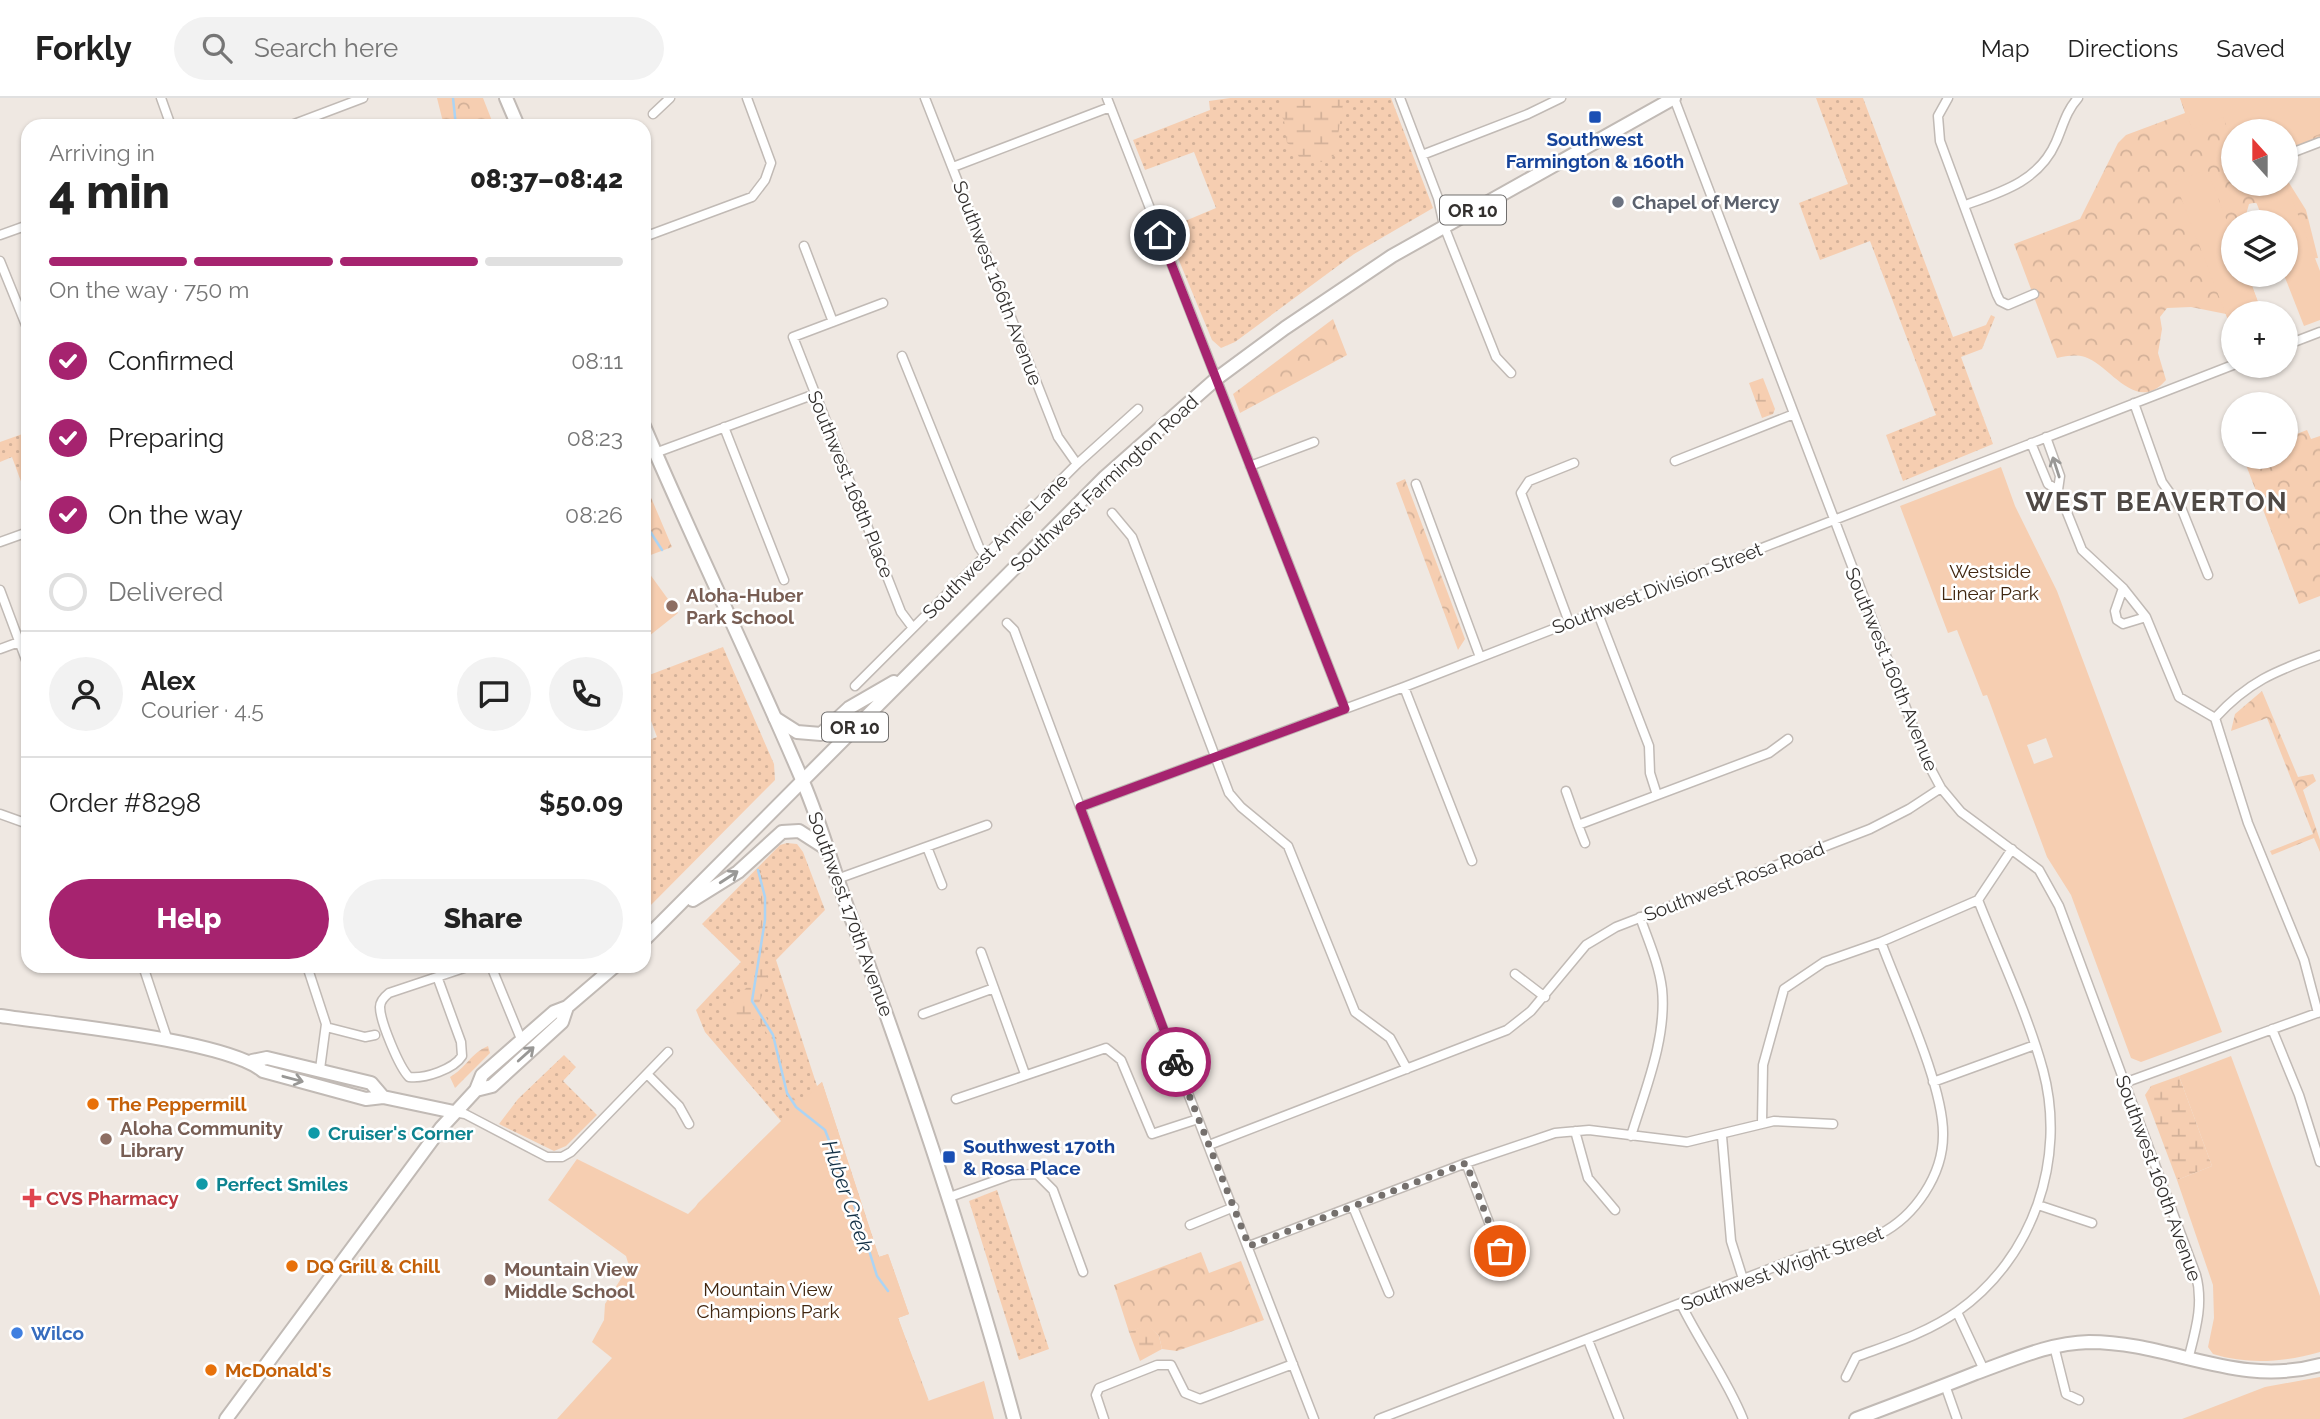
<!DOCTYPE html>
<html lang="en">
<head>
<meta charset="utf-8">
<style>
	body { margin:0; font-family:Raleway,sans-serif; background:#f2f2f2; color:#222; height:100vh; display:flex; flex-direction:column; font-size:26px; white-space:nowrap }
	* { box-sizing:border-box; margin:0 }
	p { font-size:23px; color:#767676 }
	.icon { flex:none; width:38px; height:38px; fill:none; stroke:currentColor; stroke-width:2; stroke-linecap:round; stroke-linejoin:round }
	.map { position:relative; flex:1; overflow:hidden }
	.side { position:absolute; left:21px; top:21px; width:630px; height:854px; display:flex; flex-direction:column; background:#fff; border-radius:21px; box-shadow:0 2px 5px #0004 }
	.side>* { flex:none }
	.needle { width:46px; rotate:339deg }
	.fabs { position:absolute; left:2221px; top:21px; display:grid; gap:14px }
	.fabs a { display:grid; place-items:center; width:77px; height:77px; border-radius:50%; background:#fff; box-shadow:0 2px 5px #0004; font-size:35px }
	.pin { position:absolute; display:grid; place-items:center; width:60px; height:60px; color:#fff; margin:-30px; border:4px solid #fff; border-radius:50%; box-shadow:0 2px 7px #0007 }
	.courier { position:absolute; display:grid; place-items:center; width:70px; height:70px; margin:-35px; border:5px solid #a6236f; border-radius:50%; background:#fff; color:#222; box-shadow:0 2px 9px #0007 }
	.head em { font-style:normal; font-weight:800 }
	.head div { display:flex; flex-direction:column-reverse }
	.head { display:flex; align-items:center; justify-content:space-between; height:119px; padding:0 28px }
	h1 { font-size:46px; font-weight:800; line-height:52px }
	.bar { display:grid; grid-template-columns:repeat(4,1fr); gap:10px 7px; align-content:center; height:84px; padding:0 28px }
	.bar i { height:9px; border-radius:5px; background:#e0e0e0 }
	.bar .on { background:#a6236f }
	.bar p { grid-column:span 4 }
	.line { display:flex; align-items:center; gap:18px; padding:0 28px; border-top:2px solid #e0e0e0 }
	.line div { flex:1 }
	.round { display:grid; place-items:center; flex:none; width:74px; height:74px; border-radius:37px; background:#f2f2f2 }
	ol { padding:0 28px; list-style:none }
	li { display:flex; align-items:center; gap:21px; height:77px }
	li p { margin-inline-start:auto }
	li .icon { padding:7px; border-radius:50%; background:#a6236f; color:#fff; stroke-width:4 }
	li:last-child { color:#767676 }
	li i { width:38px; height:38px; border:4px solid #e0e0e0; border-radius:50% }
	.primary-button { display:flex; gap:14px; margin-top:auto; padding:14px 28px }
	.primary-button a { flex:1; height:80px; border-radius:42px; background:#a6236f; color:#fff; font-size:28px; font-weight:800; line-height:80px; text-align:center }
	.primary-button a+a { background:#f2f2f2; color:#222 }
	header { display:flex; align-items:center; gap:42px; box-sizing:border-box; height:98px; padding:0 35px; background:#fff; border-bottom:2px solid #e0e0e0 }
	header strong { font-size:33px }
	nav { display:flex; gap:38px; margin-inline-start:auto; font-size:24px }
	.search { width:490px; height:63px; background:#f2f2f2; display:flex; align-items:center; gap:18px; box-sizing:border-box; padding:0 24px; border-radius:38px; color:#767676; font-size:26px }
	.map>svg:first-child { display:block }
</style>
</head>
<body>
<header>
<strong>Forkly</strong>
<div class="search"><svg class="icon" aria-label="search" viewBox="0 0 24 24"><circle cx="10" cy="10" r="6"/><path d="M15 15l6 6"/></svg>Search here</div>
<nav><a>Map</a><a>Directions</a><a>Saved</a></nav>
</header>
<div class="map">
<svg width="2320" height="1321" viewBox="0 0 2320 1321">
	<defs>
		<pattern id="grass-dots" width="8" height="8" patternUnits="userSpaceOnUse" patternTransform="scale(1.75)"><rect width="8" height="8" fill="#f6ceb1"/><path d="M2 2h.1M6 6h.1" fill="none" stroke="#d3b199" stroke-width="1.8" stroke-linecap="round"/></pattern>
		<pattern id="forest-crowns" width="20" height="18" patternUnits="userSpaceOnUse" patternTransform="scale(1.75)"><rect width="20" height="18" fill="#f6ceb1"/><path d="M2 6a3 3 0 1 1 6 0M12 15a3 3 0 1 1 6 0" fill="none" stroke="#d3b199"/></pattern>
		<pattern id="wetland-marsh" width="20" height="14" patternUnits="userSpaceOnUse" patternTransform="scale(1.75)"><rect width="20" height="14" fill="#f6ceb1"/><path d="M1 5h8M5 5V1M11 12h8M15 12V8" fill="none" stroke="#d3b199"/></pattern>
	</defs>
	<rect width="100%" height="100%" fill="#efe8e2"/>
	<path fill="url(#grass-dots)" d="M1230,0H1391L1433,110L1354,156L1235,244L1221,250L1212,242L1166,131L1216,110L1194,54L1145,72L1133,42L1210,12L1209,3Z
		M1816,0H1863L1953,239L1986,227L1991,217L1995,219L1982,251L1961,259L1993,346L1903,383L1886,337L1936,317L1870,143L1820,162L1799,105L1848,86Z
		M28,334V387L23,389L12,359L0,364V344Z
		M723,549L774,666L775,682L644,814V644L657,639L644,604V579Z
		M787,745L797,746L803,754L825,812L776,862L817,988L822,984L879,1159L888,1156L909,1216L898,1220L929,1303L687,1122L698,1105L781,1023L705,934L696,912L741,864L702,826L780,747Z
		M564,957L576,969L563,983L597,1017L566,1048L554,1053L499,1026L518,1001Z
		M997,1092L1049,1251L1019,1262L969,1103Z"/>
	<path fill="url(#forest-crowns)" d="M437,0H483L494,28H444Z
		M2180,0H2320V39L2286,52V33H2233V86H2286V80L2306,112L2318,160L2309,161C2299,146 2272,97 2249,106L2244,124H2233V177H2248L2262,215H2233V235L2226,216L2191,209L2167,210L2160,219L2162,231L2158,255L2166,282C2136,317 2110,267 2085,259C2075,256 2066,258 2057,260L2014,146L2080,121L2118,45L2126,37L2185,15Z
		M1333,221L1347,257L1240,315L1233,296Z
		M2307,332L2311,341L2320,338V498L2299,506L2243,359H2286V340Z
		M1405,381L1465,541L1458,552L1396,385Z
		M644,383L672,449L648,458L644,453Z
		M2262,593L2298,679L2313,676L2316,683L2303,692L2320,742V754L2314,740L2272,757L2270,753L2313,736L2267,620L2231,633L2235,616Z
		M1201,1154L1209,1175L1241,1163L1264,1222L1177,1253L1162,1251L1159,1238L1148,1227L1129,1234L1114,1187Z"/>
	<path fill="url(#wetland-marsh)" d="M1274,0H1344L1335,56L1329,63L1302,66L1295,50L1287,45L1284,22L1276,11L1284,3Z
		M1763,280L1775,311L1773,316L1762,320L1749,285Z
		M761,777L767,780C779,819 755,842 768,882L759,905L778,943L786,988L800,1009L797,1014C778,984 781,946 756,921L735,925L728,916L731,907L746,890L756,859L761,824Z
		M488,948L490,955L455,990L450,979C466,970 471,955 488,948Z
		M2179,978L2212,1068L2177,1082L2145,997L2151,988Z
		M1148,1226L1159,1238L1162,1251L1140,1263L1129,1234Z"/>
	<path fill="#f6ceb1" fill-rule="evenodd" d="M2180,0H2320V36L2286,49V33H2233V44L2223,19L2192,31Z
		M2207,71L2233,139V177H2248L2262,215H2233V235L2175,84Z
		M2249,86H2286L2320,173V222L2304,228L2284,177L2286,124H2264Z
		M2001,369L2015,408L2057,493L2222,934L2141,964L2131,960L2071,797L2047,759L1987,597L1983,598L1957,532L1948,535L1900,408ZM2046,640L2053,659L2034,666L2027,647Z
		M644,468L678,515L644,542Z
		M2231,958L2320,1198V1254C2285,1264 2249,1267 2213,1256L2208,1249L2214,1220L2213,1187L2177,1082L2212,1068L2179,978Z
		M822,984L879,1159L888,1156L909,1216L898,1220L928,1303L984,1283L994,1321H557L612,1260L592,1244L604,1222L605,1206L629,1168L626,1158L548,1102L577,1061L688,1116Z
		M2320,1279V1321H2182L2265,1289Z"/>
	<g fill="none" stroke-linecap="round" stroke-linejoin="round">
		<path stroke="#acd4f4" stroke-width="2.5" d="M453,0L456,28
			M644,424L662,452
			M758,772L765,799V822L752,903L773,937L787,995L796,1009L825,1032L858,1117L877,1178L888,1193"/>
		<g stroke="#c1bab5" stroke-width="11">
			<path id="street" d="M161,0L171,28
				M925,0L1058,339L1077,366
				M1107,0L1345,611
				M1400,0L1438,100L1444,128L1496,259L1511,275
				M1674,0L1925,660L1941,690L1961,714L2039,772L2059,808L2196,1177C2204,1207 2195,1234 2188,1262
				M1948,0L1938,18L1940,43L1997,197L2000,203L2008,207L2034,196
				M653,16L670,0
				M289,28L363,0
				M1422,57L1528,16L1561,0
				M2286,57L2320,44
				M953,69L1110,9
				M1965,107C2002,94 2039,83 2056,44C2063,28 2066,13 2078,0
				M0,137L28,127
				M644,139L752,99L765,82L771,65L747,0
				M804,148L833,224
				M0,163L28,232
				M883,205L793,239L901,514L913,530
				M2286,247L2320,234
				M902,258L979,449L985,458
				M2134,305L2162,384L2182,412L2208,477
				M724,329L784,482
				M2031,345L2048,386L2058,392L2060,378L2046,339
				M655,355L815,296
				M1675,363L1794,316
				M1250,368L1314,344
				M1416,386L1480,559
				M2058,392L2082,452L2123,490L2146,519L2179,599L2215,620
				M1112,415L1132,439L1229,695L1241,709L1288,748L1355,914L1390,940L1407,971
				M0,444L28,434
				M2123,490L2115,513L2117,522L2123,526L2146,519
				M0,492L28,567
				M1597,513L1649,648L1650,675L1657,697
				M1569,524L1521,395L1529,383L1574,365
				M1007,525L1014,532L1162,928L1314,1321
				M0,551L19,544
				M855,588L1077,366L1138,311
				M1404,589L1472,763
				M1566,693L1578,727L1769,655L1788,641
				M1080,709L1404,589L2233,267
				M0,716L28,726
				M1578,727L1585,745
				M927,749L942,787
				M837,781L987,727
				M981,854L1025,976
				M143,868L168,943
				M307,868L326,926L320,971
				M491,868L521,941
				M1515,876L1545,899
				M438,881L461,944L462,958C454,971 425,981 409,979C399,969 380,923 380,909C380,903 384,899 389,895L470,868
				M2318,915L2304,862L2248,725L2215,620C2248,584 2275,573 2320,557
				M923,916L994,890
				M326,929L365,939L375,937
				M2272,931L2299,997L2320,1064
				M647,976L679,1008L689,1026
				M1933,984L2035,947
				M2124,985L2320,914
				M956,1001L1106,950L1121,962L1152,1036L1198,1021
				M454,1014L465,1016L547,1059H562L571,1054L668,954
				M1762,1025L1763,967L1784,891L1824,864L1881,844L1978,802L2012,751
				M1575,1033L1588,1080L1615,1112
				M1631,1038C1645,992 1667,940 1662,891C1659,866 1648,842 1640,819
				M1722,1038L1731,1143L1743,1181
				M1209,1047L1507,932L1531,913L1586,847L1616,829L1870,731L1909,711L1941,690
				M1466,1065L1500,1153
				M947,1100L1011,1077L1037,1076L1053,1092L1083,1174
				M2038,1107L2092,1125
				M1353,1109L1389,1195
				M1190,1127L1234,1109
				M1249,1148L1466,1065L1555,1035L1589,1032L1687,1044L1774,1023L1833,1026
				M1681,1206C1700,1245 1727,1281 1743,1321
				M1957,1214L1984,1272
				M1588,1242L1619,1321
				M2054,1248L2066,1296L2079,1302
				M1846,1279L1856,1259C1891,1246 1927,1235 1958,1213C2033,1160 2067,1061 2043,972C2027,914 2000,858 1978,802
				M1945,1287L1957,1321
				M1104,1321L1096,1297L1099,1290L1157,1267H1171L1185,1295L1200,1301L1293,1266
				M1379,1321L1803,1158C1829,1150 1856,1149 1880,1136C1915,1118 1943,1077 1943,1037C1944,988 1899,893 1881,844"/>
		</g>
		<g stroke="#c1bab5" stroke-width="16">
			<path id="secondary" d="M506,0L518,28
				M644,328C695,448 752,564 803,684C821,726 833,771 849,814C911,981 968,1150 1014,1321
				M0,918C55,926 226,942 263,973L366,1001L383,999L454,1014
				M252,963L267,960L371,985L383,999
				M1856,1321C1896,1306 1936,1291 1976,1275C2013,1262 2049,1245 2089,1244C2171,1244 2236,1290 2320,1267"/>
		</g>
		<g stroke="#c1bab5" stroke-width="16">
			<path id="primary" d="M775,620L797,634L821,636L849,610L894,584
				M693,802L738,774L782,734L799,733L827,751
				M644,842L1105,379L1216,281L1285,230L1392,158L1674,0
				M476,992L492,988L562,924L567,909
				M226,1321L441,1030L476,992L482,977L554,914L567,909L615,868"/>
		</g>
		<use href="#street" stroke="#fff" stroke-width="8"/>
		<use href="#secondary" stroke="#fff" stroke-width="12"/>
		<use href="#primary" stroke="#fff" stroke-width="12"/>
	</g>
	<defs><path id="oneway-shaft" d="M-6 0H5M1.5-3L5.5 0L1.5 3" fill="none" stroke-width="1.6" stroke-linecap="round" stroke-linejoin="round" transform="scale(1.75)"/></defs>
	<g stroke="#999896">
		<use href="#oneway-shaft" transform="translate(2056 369) rotate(-108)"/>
		<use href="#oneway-shaft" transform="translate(729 779) rotate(-33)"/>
		<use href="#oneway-shaft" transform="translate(526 956) rotate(-42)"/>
		<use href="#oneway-shaft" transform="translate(293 981) rotate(15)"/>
	</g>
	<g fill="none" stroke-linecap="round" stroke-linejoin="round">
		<path stroke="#75706d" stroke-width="7" stroke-dasharray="0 12.6" d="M1176,964L1249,1148L1466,1065L1500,1153"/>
		<path stroke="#a6236f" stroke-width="9" d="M1160,137L1345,611L1080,709L1176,964"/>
	</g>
	<g fill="#1a4fb4" stroke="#fff" stroke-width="2.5">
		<rect x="1588" y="12" width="14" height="14" rx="3.5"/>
		<rect x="942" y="1052" width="14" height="14" rx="3.5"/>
	</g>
	<circle fill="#6b7280" stroke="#fff" stroke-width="2.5" cx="1618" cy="104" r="7"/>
	<g fill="#8d6e63" stroke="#fff" stroke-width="2.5">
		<circle cx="672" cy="508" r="7"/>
		<circle cx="106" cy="1041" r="7"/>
		<circle cx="490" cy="1182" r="7"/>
	</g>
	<g fill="#e8710a" stroke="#fff" stroke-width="2.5">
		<circle cx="93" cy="1006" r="7"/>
		<circle cx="292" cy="1168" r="7"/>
		<circle cx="211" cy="1272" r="7"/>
	</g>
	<g fill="#0f9aa8" stroke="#fff" stroke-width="2.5">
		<circle cx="314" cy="1035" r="7"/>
		<circle cx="202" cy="1086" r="7"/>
	</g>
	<path fill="#e0444e" stroke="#fff" stroke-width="2.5" d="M28.5 1089.5h7v7h7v7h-7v7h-7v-7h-7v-7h7z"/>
	<circle fill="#3f7fe0" stroke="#fff" stroke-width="2.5" cx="17" cy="1235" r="7"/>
	<g text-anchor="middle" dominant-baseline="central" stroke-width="5" stroke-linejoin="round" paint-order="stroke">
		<g fill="#fff" stroke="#706e6d" stroke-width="2">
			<rect x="1440" y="97.5" width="66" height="29" rx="5"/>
			<rect x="822" y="614.5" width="66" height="29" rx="5"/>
		</g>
		<g font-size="18" font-weight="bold" fill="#33302e">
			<text x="1473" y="112">OR 10</text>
			<text x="855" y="629">OR 10</text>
		</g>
		<g font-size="19" font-weight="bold" fill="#164399" stroke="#fff">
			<text x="1595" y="41">Southwest<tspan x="1595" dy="22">Farmington &amp; 160th</tspan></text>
			<text x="963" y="1048" text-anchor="start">Southwest 170th<tspan x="963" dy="22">&amp; Rosa Place</tspan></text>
		</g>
		<g font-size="19" font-weight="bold" fill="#5b616d" stroke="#fff" text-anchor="start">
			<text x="1632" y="104">Chapel of Mercy</text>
		</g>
		<g font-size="19" fill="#33302e" stroke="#fff">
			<text transform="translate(998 185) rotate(69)">Southwest 166th Avenue</text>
			<text transform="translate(1104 385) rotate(-43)">Southwest Farmington Road</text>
			<text transform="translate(851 386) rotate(68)">Southwest 168th Place</text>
			<text transform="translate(995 448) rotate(-45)">Southwest Annie Lane</text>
			<text transform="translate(1657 490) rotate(-21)">Southwest Division Street</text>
			<text transform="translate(1892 571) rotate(68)">Southwest 160th Avenue</text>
			<text transform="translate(1734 783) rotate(-21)">Southwest Rosa Road</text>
			<text transform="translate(851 816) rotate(70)">Southwest 170th Avenue</text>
			<text transform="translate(2159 1080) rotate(70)">Southwest 160th Avenue</text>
			<text transform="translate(1782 1170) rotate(-20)">Southwest Wright Street</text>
		</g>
		<g font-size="19" fill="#41260f" stroke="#fff">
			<text x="1990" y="473">Westside<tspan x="1990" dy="22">Linear Park</tspan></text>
			<text x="768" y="1191">Mountain View<tspan x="768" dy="22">Champions Park</tspan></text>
		</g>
		<g font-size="19" font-weight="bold" fill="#785e54" stroke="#fff" text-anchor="start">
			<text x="686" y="497">Aloha-Huber<tspan x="686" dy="22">Park School</tspan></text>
			<text x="120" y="1030">Aloha Community<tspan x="120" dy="22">Library</tspan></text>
			<text x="504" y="1171">Mountain View<tspan x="504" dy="22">Middle School</tspan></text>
		</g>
		<g font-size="19" font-weight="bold" fill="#c56008" stroke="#fff" text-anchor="start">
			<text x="107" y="1006">The Peppermill</text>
			<text x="306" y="1168">DQ Grill &amp; Chill</text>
			<text x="225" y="1272">McDonald's</text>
		</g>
		<g font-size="19" font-weight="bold" fill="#0d838f" stroke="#fff" text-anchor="start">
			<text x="328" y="1035">Cruiser's Corner</text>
			<text x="216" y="1086">Perfect Smiles</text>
		</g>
		<g font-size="19" font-weight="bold" fill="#be3a42" stroke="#fff" text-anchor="start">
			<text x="46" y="1100">CVS Pharmacy</text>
		</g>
		<g font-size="19" font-weight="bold" fill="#366cbe" stroke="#fff" text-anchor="start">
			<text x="31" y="1235">Wilco</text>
		</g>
		<g font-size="21" font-style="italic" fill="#123045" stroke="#fff">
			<text transform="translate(848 1098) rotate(71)">Huber Creek</text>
		</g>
		<g font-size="26" font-weight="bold" letter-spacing="2" fill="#4f4945" stroke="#fff">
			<text x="2157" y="404">WEST BEAVERTON</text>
		</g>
	</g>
</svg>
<div class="fabs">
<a><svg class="needle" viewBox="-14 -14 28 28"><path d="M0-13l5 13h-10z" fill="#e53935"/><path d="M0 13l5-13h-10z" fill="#767676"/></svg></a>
<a><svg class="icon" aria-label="layers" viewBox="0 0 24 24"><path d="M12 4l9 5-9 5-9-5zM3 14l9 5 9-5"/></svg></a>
<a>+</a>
<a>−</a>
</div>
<div class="pin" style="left:1500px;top:1153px;background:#ea580c"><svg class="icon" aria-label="bag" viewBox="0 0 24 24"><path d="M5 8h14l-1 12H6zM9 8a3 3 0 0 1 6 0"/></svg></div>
<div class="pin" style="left:1160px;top:137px;background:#1f2937"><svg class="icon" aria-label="home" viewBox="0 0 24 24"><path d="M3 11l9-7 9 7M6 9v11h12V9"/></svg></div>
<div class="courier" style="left:1176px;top:964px"><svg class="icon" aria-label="bike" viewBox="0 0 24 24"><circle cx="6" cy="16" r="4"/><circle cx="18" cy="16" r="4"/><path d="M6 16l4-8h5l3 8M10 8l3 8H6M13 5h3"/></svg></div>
<section class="side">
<div class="head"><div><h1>4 min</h1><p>Arriving in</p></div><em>08:37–08:42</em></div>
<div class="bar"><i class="on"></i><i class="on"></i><i class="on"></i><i></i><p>On the way · 750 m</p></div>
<ol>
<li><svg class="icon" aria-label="check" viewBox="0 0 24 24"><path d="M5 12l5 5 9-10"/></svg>Confirmed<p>08:11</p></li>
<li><svg class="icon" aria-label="check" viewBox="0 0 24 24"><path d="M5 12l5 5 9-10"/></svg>Preparing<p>08:23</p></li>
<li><svg class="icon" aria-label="check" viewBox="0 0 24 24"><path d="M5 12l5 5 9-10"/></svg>On the way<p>08:26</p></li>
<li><i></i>Delivered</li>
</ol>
<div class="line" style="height:126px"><a class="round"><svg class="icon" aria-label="person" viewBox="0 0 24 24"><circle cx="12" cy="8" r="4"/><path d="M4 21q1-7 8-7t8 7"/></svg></a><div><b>Alex</b><p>Courier · 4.5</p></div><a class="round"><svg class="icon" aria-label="chat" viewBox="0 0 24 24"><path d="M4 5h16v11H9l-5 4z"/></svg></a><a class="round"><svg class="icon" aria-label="phone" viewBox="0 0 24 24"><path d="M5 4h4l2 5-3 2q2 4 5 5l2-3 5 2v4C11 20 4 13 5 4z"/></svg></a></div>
<div class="line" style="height:91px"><div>Order #8298</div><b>$50.09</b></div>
<div class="primary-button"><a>Help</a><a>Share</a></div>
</section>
</div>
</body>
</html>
